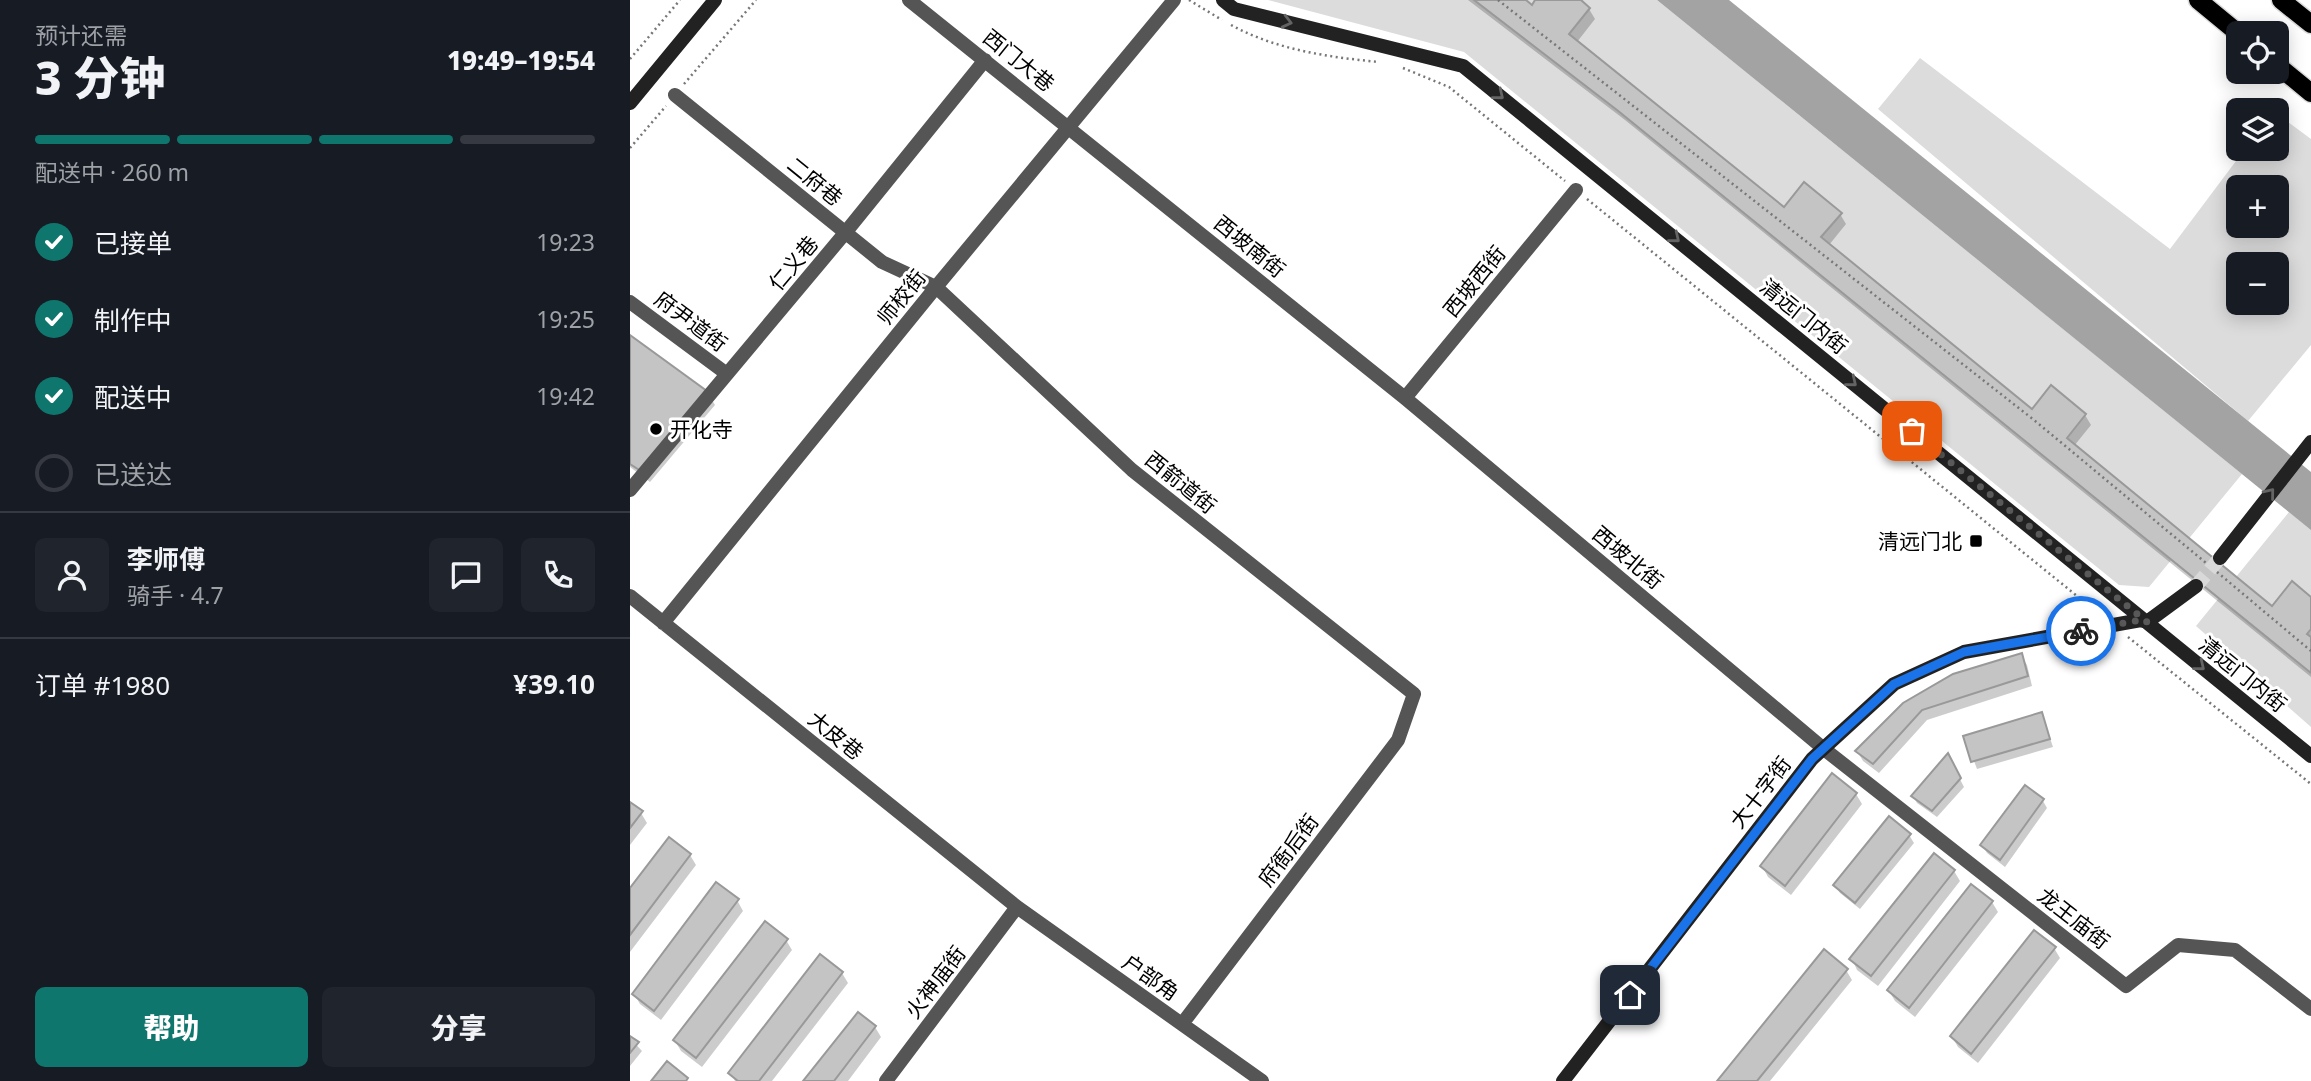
<!DOCTYPE html>
<html lang="zh">
<head>
<meta charset="utf-8">
<style>
	body { margin:0; font-family:"Noto Sans","Noto Sans SC",sans-serif; background:#20242c; color:#f1f3f6; height:100vh; display:flex; flex-direction:column; font-size:26px; white-space:nowrap }
	* { box-sizing:border-box; margin:0 }
	p { font-size:23px; color:#9ea1a6 }
	.icon { flex:none; width:38px; height:38px; fill:none; stroke:currentColor; stroke-width:2; stroke-linecap:round; stroke-linejoin:round }
	.map { position:relative; flex:1; overflow:hidden }
	.side { display:flex; flex-direction:column; background:#171b24; width:630px }
	.side>* { flex:none }
	.tools { position:absolute; left:1596px; top:21px; display:grid; gap:14px }
	.tools a { display:grid; place-items:center; width:63px; height:63px; border-radius:10px; background:#171b24; box-shadow:0 4px 18px #0003; font-size:35px }
	.pin { position:absolute; display:grid; place-items:center; width:60px; height:60px; color:#fff; margin:-30px; border-radius:14px; box-shadow:0 4px 10px #0006 }
	.courier { position:absolute; display:grid; place-items:center; width:70px; height:70px; margin:-35px; border:5px solid #1a73e8; border-radius:50%; background:#fff; color:#222; box-shadow:0 2px 9px #0007 }
	.summary em { font-style:normal; font-weight:800 }
	.summary div { display:flex; flex-direction:column-reverse }
	.summary { display:flex; align-items:center; justify-content:space-between; height:119px; padding:0 35px }
	h1 { font-size:46px; font-weight:800; line-height:52px }
	.bar { display:grid; grid-template-columns:repeat(4,1fr); gap:10px 7px; align-content:center; height:84px; padding:0 35px }
	.bar i { height:9px; border-radius:5px; background:#363941 }
	.bar .current { background:#0f766e }
	.bar p { grid-column:span 4 }
	.line { display:flex; align-items:center; gap:18px; padding:0 35px; border-top:2px solid #363941 }
	.line div { flex:1 }
	.round { display:grid; place-items:center; flex:none; width:74px; height:74px; border-radius:10px; background:#20242c }
	ol { padding:0 35px; list-style:none }
	li { display:flex; align-items:center; gap:21px; height:77px }
	li p { margin-inline-start:auto }
	li .icon { padding:7px; border-radius:50%; background:#0f766e; color:#fff; stroke-width:4 }
	li:last-child { color:#9ea1a6 }
	li i { width:38px; height:38px; border:4px solid #363941; border-radius:50% }
	.button { display:flex; gap:14px; margin-top:auto; padding:14px 35px }
	.button a { flex:1; height:80px; border-radius:10px; background:#0f766e; color:#fff; font-size:28px; font-weight:800; line-height:80px; text-align:center }
	.button a+a { background:#20242c; color:#f1f3f6 }
	main { display:flex; flex:1; min-height:0 }
	.map>svg:first-child { display:block }
</style>
</head>
<body>
<main>
<section class="side">
<div class="summary"><div><h1>3 分钟</h1><p>预计还需</p></div><em>19:49–19:54</em></div>
<div class="bar"><i class="current"></i><i class="current"></i><i class="current"></i><i></i><p>配送中 · 260 m</p></div>
<ol>
<li><svg class="icon" aria-label="check" viewBox="0 0 24 24"><path d="M5 12l5 5 9-10"/></svg>已接单<p>19:23</p></li>
<li><svg class="icon" aria-label="check" viewBox="0 0 24 24"><path d="M5 12l5 5 9-10"/></svg>制作中<p>19:25</p></li>
<li><svg class="icon" aria-label="check" viewBox="0 0 24 24"><path d="M5 12l5 5 9-10"/></svg>配送中<p>19:42</p></li>
<li><i></i>已送达</li>
</ol>
<div class="line" style="height:126px"><a class="round"><svg class="icon" aria-label="person" viewBox="0 0 24 24"><circle cx="12" cy="8" r="4"/><path d="M4 21q1-7 8-7t8 7"/></svg></a><div><b>李师傅</b><p>骑手 · 4.7</p></div><a class="round"><svg class="icon" aria-label="chat" viewBox="0 0 24 24"><path d="M4 5h16v11H9l-5 4z"/></svg></a><a class="round"><svg class="icon" aria-label="phone" viewBox="0 0 24 24"><path d="M5 4h4l2 5-3 2q2 4 5 5l2-3 5 2v4C11 20 4 13 5 4z"/></svg></a></div>
<div class="line" style="height:91px"><div>订单 #1980</div><b>¥39.10</b></div>
<div class="button"><a>帮助</a><a>分享</a></div>
</section>
<div class="map">
<svg width="1681" height="1081" viewBox="0 0 1681 1081">
	<rect width="100%" height="100%" fill="#fff"/>
	<path fill="#dcdcdc" fill-rule="evenodd" d="M638,0H1027L1612,474L1519,587L1489,585L834,52Z
		M1290,58L1540,249L1615,149H1647V114L1681,139V345L1618,421L1248,109ZM1608,187H1647V226H1608ZM1608,264H1647V303H1608Z
		M1659,512L1681,529V727L1566,626Z"/>
	<path fill="#a3a3a3" d="M1027,0H1099L1681,472V530Z"/>
	<path fill="#0003" d="M838,0H893L902,7L908,0H948L959,9L965,19L947,42L1155,209L1210,214L1216,224L1199,245L1402,411L1455,415L1461,425L1444,446L1643,608L1662,584L1681,599V677L995,120Z
		M0,337L79,395L85,405L20,482L0,467Z
		M1391,655L1397,665L1402,686L1297,720L1249,773L1233,761L1227,751L1274,704Z
		M1412,714L1423,747L1347,769L1335,737Z
		M1318,756L1334,787L1307,817L1287,803L1283,796Z
		M1395,787L1413,801L1417,808L1375,867L1357,853L1352,845Z
		M1226,794L1232,804L1161,895L1138,877L1132,866Z
		M0,804L11,813L17,823L0,845Z
		M1279,835L1284,843L1230,909L1210,893L1205,885Z
		M60,855L66,865L0,952V891Z
		M1324,871L1330,881L1248,986L1227,970L1222,959Z
		M107,900L113,911L31,1020L10,1004L4,994Z
		M1362,902L1368,912L1285,1017L1265,1001L1259,991Z
		M156,940L162,950L72,1067L51,1051L45,1041Z
		M1424,948L1430,958L1348,1063L1328,1047L1322,1037Z
		M1216,970L1222,980L1140,1081H1089Z
		M212,973L218,983L142,1081H105L101,1073Z
		M228,1014L245,1027L251,1037L218,1081H175Z
		M0,1038L12,1051L0,1066Z"/>
	<path fill="#c4c4c4" stroke="#999" stroke-width="2" d="M844,0H896L902,5L905,0H951L960,8L939,34L1154,207L1174,182L1212,213L1191,237L1402,409L1421,385L1456,414L1437,438L1642,606L1662,581L1681,597V629L1677,634L1681,637V673L987,110Z
		M0,335L81,394L14,473L0,464Z
		M1392,653L1398,676L1292,710L1243,764L1225,751L1273,703L1323,674Z
		M1412,712L1420,739L1341,762L1333,736Z
		M1318,753L1331,778L1302,811L1281,796Z
		M1202,773L1227,793L1155,886L1130,866Z
		M1395,785L1414,799L1370,860L1350,845Z
		M0,802L13,811L0,828Z
		M1259,816L1281,834L1225,903L1203,885Z
		M39,837L61,854L0,935V888Z
		M1304,853L1325,870L1241,976L1219,959Z
		M86,882L109,899L24,1011L2,994Z
		M1341,884L1363,901L1279,1008L1257,990Z
		M135,921L158,939L66,1058L43,1040Z
		M1404,930L1426,947L1341,1054L1320,1036Z
		M1194,949L1218,969L1127,1081H1087Z
		M190,954L213,972L129,1081H108L98,1073Z
		M228,1012L246,1026L204,1081H173Z
		M0,1036L9,1042L0,1053Z
		M37,1061L58,1078L56,1081H21Z"/>
	<g fill="none" stroke-linecap="round" stroke-linejoin="round">
		<path stroke="#d9d9d9" stroke-width="14" stroke-dasharray="14 7" stroke-linecap="butt" d="M1566,586L1590,558"/>
		<g stroke="#dbdbdb" stroke-width="21">
			<path id="primary" d="M1568,0L1608,33
				M1651,0L1681,24
				M1647,65L1681,93"/>
		</g>
		<path stroke="#777" stroke-width="2.5" stroke-dasharray="2 3.5" stroke-linecap="butt" d="M559,0L592,20
			M868,0L1404,420L1576,563
			M601,25C647,50 698,57 749,62
			M0,59L50,0
			M773,68L819,87L935,181
			M54,84L126,0
			M0,148L36,106
			M957,199L1468,613
			M1587,572L1681,651
			M1498,637L1681,784"/>
		<path stroke="#555" stroke-width="14" d="M279,0L775,398L1194,749L1496,986L1548,945L1605,950L1681,1009
			M45,95L252,262L306,287L502,470L784,694L768,740L552,1024
			M0,302L97,374
			M775,398L946,190
			M0,490L215,233L355,60
			M0,596L387,907L632,1081
			M33,623L306,287L544,0
			M256,1081L387,907"/>
		<path stroke="#222" stroke-width="14" d="M593,0L604,9L833,66L1681,756
			M0,103L85,0
			M1590,558L1681,442
			M1517,622L1566,586
			M933,1081L1182,759L1264,684L1334,652L1511,620L1517,622"/>
		<use href="#primary" stroke="#000" stroke-width="18"/>
	</g>
	<defs><path id="oneway-chevron" d="M-2-3.5L2.5 0L-2 3.5" fill="none" stroke-width="1.6" stroke-linecap="round" stroke-linejoin="round" transform="scale(1.75)"/></defs>
	<g stroke="#646464">
		<use href="#oneway-chevron" transform="translate(657 22) rotate(14)"/>
		<use href="#oneway-chevron" transform="translate(869 95) rotate(39)"/>
		<use href="#oneway-chevron" transform="translate(1045 238) rotate(39)"/>
		<use href="#oneway-chevron" transform="translate(1222 382) rotate(39)"/>
		<use href="#oneway-chevron" transform="translate(1640 493) rotate(-51)"/>
		<use href="#oneway-chevron" transform="translate(1570 666) rotate(39)"/>
	</g>
	<g fill="none" stroke-linecap="round" stroke-linejoin="round">
		<path stroke="#595959" stroke-width="7" stroke-dasharray="0 12.6" d="M1282,431L1517,622L1511,620L1451,631"/>
		<path stroke="#1a73e8" stroke-width="9" d="M1000,995L1182,759L1264,684L1334,652L1451,631"/>
	</g>
	<g fill="#000" stroke="#fff" stroke-width="2.5">
		<circle cx="26" cy="429" r="7"/>
		<rect x="1339" y="534" width="14" height="14" rx="3.5"/>
	</g>
	<g text-anchor="middle" dominant-baseline="central" stroke-width="6" stroke-linejoin="round" paint-order="stroke">
		<g font-size="21" fill="#000" stroke="#fff">
			<text transform="translate(389 60) rotate(39)">西门大巷</text>
			<text transform="translate(185 181) rotate(39)">二府巷</text>
			<text transform="translate(620 246) rotate(39)">西坡南街</text>
			<text transform="translate(163 263) rotate(-50)">仁义巷</text>
			<text transform="translate(844 281) rotate(-51)">西坡西街</text>
			<text transform="translate(271 297) rotate(-51)">师校街</text>
			<text transform="translate(1174 316) rotate(39)">清远门内街</text>
			<text transform="translate(61 321) rotate(37)">府尹道街</text>
			<text transform="translate(551 482) rotate(39)">西箭道街</text>
			<text transform="translate(998 557) rotate(40)">西坡北街</text>
			<text transform="translate(1613 674) rotate(39)">清远门内街</text>
			<text transform="translate(206 735) rotate(39)">大皮巷</text>
			<text transform="translate(1130 792) rotate(-52)">大十字街</text>
			<text transform="translate(658 850) rotate(-53)">府衙后街</text>
			<text transform="translate(1444 918) rotate(38)">龙王庙街</text>
			<text transform="translate(521 977) rotate(35)">户部角</text>
			<text transform="translate(305 982) rotate(-53)">火神庙街</text>
		</g>
		<g font-size="21" fill="#000" stroke="#fff" text-anchor="start">
			<text x="40" y="429">开化寺</text>
			<text x="1332" y="541" text-anchor="end">清远门北</text>
		</g>
	</g>
</svg>
<div class="tools">
<a><svg class="icon" aria-label="locate" viewBox="0 0 24 24"><circle cx="12" cy="12" r="6"/><path d="M12 2v4M12 18v4M2 12h4M18 12h4"/></svg></a>
<a><svg class="icon" aria-label="layers" viewBox="0 0 24 24"><path d="M12 4l9 5-9 5-9-5zM3 14l9 5 9-5"/></svg></a>
<a>+</a>
<a>−</a>
</div>
<div class="pin" style="left:1282px;top:431px;background:#ea580c"><svg class="icon" aria-label="bag" viewBox="0 0 24 24"><path d="M5 8h14l-1 12H6zM9 8a3 3 0 0 1 6 0"/></svg></div>
<div class="pin" style="left:1000px;top:995px;background:#1f2937"><svg class="icon" aria-label="home" viewBox="0 0 24 24"><path d="M3 11l9-7 9 7M6 9v11h12V9"/></svg></div>
<div class="courier" style="left:1451px;top:631px"><svg class="icon" aria-label="bike" viewBox="0 0 24 24"><circle cx="6" cy="16" r="4"/><circle cx="18" cy="16" r="4"/><path d="M6 16l4-8h5l3 8M10 8l3 8H6M13 5h3"/></svg></div>
</div>
</main>
</body>
</html>
